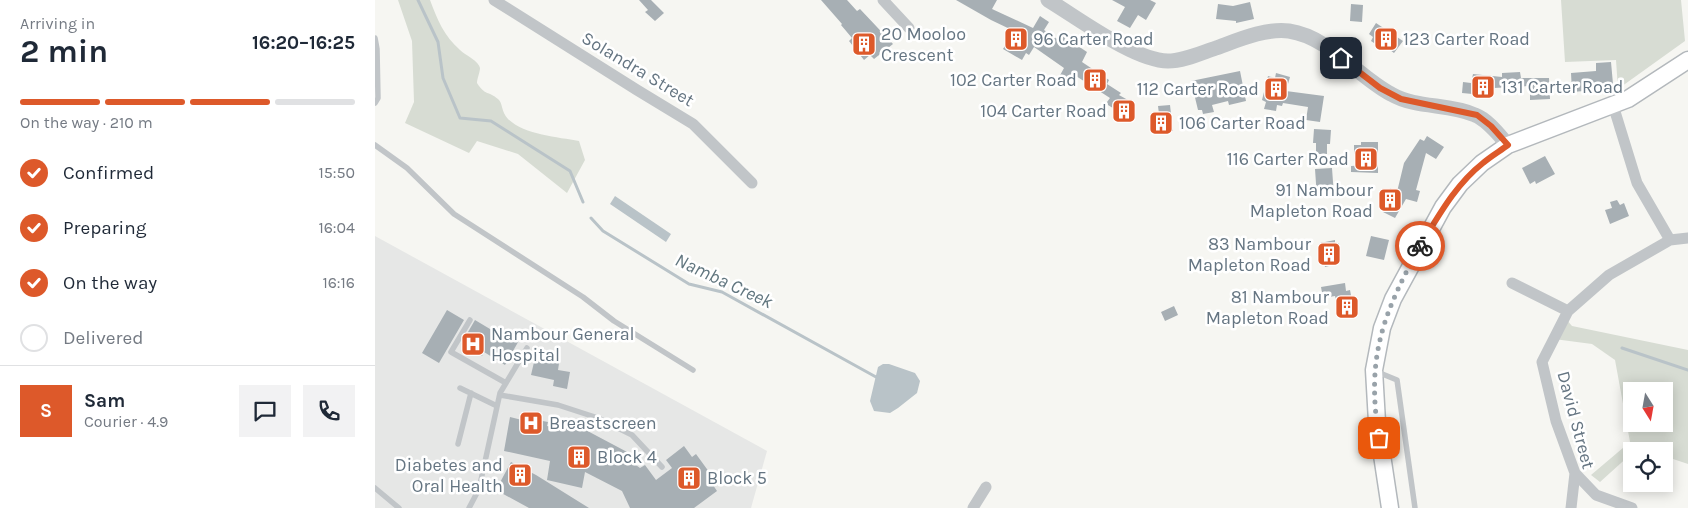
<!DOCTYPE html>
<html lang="en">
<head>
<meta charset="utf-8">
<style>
	body { margin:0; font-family:Karla,sans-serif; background:#f2f2f3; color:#1f2937; height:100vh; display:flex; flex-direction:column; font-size:19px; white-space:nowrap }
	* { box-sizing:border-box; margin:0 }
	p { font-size:16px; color:#747a83 }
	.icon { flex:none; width:28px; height:28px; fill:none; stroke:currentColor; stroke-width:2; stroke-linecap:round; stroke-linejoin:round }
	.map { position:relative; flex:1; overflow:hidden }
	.details { display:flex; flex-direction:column; background:#fff; width:375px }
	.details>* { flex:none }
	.needle { width:32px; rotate:169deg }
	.controls { position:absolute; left:1248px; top:382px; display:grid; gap:10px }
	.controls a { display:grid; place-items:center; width:50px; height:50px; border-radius:0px; background:#fff; box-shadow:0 2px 12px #0003; font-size:25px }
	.pin { position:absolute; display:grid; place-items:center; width:42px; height:42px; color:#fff; margin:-21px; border-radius:10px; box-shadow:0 2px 8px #0006 }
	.courier { position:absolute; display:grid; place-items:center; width:50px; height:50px; margin:-25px; border:4px solid #dd592a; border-radius:50%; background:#fff; color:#222; box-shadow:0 1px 6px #0007 }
	.overview em { font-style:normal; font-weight:700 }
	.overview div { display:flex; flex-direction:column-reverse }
	.overview { display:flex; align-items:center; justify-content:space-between; height:85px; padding:0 20px }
	h1 { font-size:32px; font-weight:700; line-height:38px }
	.bar { display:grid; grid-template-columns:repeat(4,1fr); gap:8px 5px; align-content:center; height:60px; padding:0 20px }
	.bar i { height:6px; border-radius:4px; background:#e0e1e3 }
	.bar .on { background:#dd592a }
	.bar p { grid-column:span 4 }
	.line { display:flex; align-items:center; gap:12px; padding:0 20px; border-top:1px solid #e0e1e3 }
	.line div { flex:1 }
	.round { display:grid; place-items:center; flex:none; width:52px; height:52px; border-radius:0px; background:#f2f2f3 }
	ol { padding:0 20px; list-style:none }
	li { display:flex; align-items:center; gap:15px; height:55px }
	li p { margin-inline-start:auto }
	li .icon { padding:5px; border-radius:50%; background:#dd592a; color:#fff; stroke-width:4 }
	li:last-child { color:#747a83 }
	li i { width:28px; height:28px; border:2px solid #e0e1e3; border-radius:50% }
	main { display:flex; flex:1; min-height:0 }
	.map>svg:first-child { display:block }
</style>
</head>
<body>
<main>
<section class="details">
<div class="overview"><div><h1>2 min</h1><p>Arriving in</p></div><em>16:20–16:25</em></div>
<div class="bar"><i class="on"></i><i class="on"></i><i class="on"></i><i></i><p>On the way · 210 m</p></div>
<ol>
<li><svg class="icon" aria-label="check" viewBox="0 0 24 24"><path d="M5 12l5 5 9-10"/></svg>Confirmed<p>15:50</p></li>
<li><svg class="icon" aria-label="check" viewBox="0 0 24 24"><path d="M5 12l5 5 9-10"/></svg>Preparing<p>16:04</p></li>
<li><svg class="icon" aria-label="check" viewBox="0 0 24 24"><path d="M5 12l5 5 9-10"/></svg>On the way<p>16:16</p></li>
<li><i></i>Delivered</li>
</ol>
<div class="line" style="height:90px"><b class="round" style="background:#dd592a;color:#fff">S</b><div><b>Sam</b><p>Courier · 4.9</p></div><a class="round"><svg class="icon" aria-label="chat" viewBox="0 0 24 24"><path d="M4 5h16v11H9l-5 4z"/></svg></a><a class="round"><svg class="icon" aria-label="phone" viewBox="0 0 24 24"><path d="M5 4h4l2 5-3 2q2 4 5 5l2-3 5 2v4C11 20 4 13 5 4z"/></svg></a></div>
</section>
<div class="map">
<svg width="1313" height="508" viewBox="0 0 1313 508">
	<rect width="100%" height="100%" fill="#f6f6f2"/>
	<path fill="#e6e7e6" d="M0,236L392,451L376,508H0Z"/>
	<path fill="#d7dcd3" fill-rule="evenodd" d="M23,0H55C62,19 69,36 85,50C90,55 104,61 105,68C105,72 102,79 102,83C110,96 114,91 123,99C128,103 126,112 133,119C150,135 183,137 204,141L210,160L192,193L143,154L102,141L94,153L30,123L39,102L37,41Z
		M1186,0H1306L1310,41L1243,89L1241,60L1190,62Z
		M1191,319L1197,326L1313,350V464L1289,456V451H1275L1263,447L1256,451V454L1225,482L1216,475L1255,442L1240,360L1217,344L1179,339ZM1256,391H1289V424H1256Z"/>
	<path fill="#b9c3c8" d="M240,196L296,234L291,242L235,204Z
		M508,364H514L540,373L545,381L542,393L523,408L515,413L499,411L495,401L503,367Z"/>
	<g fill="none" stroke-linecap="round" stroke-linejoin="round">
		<path stroke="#b9c3c8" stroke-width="3" d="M43,0L63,42L68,78L85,118L116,121L195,171L208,202
			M216,218L228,231L314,284L347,292L501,377
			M1247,348L1313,370"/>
	</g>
	<path fill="#a7afb4" d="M264,0H276L289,13L280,21L270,12L273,10Z
		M446,0H472L482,11L485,9L518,44L499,59L495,55L489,60L474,41L477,38L466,25L467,24Z
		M581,0H622L617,9L658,28L665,16L674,22L669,30L685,41L688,36L712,52L707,62L734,80L732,84L746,93L744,95L760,104L752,117L733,105L732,102L735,98L701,76L695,86L683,79L689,68L659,47L654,55L651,53L647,60L628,49L639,31L616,20Z
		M737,0H775L781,3L771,20L763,15L755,28L742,21L750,7Z
		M875,2L879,19L861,23V21L841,19L843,4L858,6Z
		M976,4L988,5L987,22L975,21Z
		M1001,23L1028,41L1019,53L1011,47L1008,49L996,41L998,37L994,34Z
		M1236,62L1238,84L1216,85V88L1209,89V91L1197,92L1196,73L1221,71V63Z
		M865,71L871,101L854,105L853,101L837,105L839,112L828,114L827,110H823L816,81Z
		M1145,72L1146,78H1174L1175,99L1155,100V86L1119,88L1118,96L1087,93L1088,82L1096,83L1098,74L1127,77V73Z
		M901,73L915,77L911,91L949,96L945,122L931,120L933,107L908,103L907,106L902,105L901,111L889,109L891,102L887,100L893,76L900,78Z
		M795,105L798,131L776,133L775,115L784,114L783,106Z
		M939,129L956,130L955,144H952V154H941V143H938Z
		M1052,136L1069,147L1061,159L1051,153L1041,190L1045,191L1042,202L1031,199L1020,218L1008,212L1012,205L1015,188L1022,192L1029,163L1045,139L1049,141Z
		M986,142H1003V173L976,172V166L993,165V154H979V145H986Z
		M1170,156L1180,174L1161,184L1160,181L1155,184L1147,168Z
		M957,168L959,196L942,198L940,169Z
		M1242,200L1245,205L1249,203L1254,216L1235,224L1230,210L1237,208L1235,202Z
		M996,236L1014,240L1009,260L991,256Z
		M960,240V243H964L965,252L963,253L962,264L950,267L945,243Z
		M970,283L971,291L975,290L979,311L967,314L964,303H962L960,296L948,298L946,287Z
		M799,306L803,315L790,321L786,312Z
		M72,310L89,320L64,363L47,353Z
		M100,320L135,341L139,333L146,337L130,365L109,352L107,356L86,344Z
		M173,355L185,357L183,370L195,372L192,389L178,386L179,380L156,375L160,358L172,361Z
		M135,417L151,421L152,418L173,422L172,426L187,429L191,424L203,430L205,427L254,453L251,458L265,468L270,465L281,480L297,468L291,460L309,446L317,457L321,454L337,476L334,479L342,491L319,508H255L247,491L210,472L207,488L172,480L175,461L129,451Z
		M136,462L161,475L214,508H154L121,490Z"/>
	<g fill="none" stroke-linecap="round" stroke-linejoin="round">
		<g stroke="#b3b8bc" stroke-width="19">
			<path id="secondary" d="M1015,508L1002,422L999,370L1007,328L1018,299L1068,207L1085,184L1107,163L1133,145L1253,99L1313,60"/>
		</g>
		<path stroke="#c1c5c8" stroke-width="5.5" d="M0,38L2,49L3,98L0,103
			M0,145L32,168L79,214L208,297L239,321L318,370
			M95,320L76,352L131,383
			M1000,371L1022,380L1040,508
			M85,388L122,406
			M125,395L183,405L223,418L257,435L287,467
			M83,444L96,393
			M0,488L24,508
			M94,508L104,489L125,393L152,348"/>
		<path stroke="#c1c5c8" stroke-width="11" d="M119,0L262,90L318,124L377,183
			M508,0L534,28
			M1238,105L1262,183L1295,240
			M1137,283L1193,311
			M1200,473L1221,495L1257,508
			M598,508L611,487
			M1196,508L1200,473L1181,421L1167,362L1193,311L1234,275L1295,240L1313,238"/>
		<path stroke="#c1c5c8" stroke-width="15" d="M673,0C703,18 760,61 793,61C809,61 826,53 841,48C863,40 890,28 914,31C954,37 982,76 1016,94C1042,109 1073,103 1100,115C1113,120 1124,135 1133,145"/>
		<use href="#secondary" stroke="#fff" stroke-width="16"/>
	</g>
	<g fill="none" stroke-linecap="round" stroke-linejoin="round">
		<path stroke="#98a2a9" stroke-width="5" stroke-dasharray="0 9" d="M1004,438C991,358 1007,316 1045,246"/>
		<path stroke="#dd592a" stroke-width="6" d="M966,58L1005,88L1026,99L1102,115L1116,126L1133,145C1125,151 1116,156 1108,163C1080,185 1063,217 1045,246"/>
	</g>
	<defs>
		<g id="building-square" transform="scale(1.25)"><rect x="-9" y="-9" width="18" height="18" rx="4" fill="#dd592a" stroke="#fff"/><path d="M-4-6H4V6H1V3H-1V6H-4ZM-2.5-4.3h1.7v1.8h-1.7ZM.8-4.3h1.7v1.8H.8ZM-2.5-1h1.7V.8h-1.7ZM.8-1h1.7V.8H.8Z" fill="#fff"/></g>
		<g id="hospital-square" transform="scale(1.25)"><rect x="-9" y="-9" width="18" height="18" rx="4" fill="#dd592a" stroke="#fff"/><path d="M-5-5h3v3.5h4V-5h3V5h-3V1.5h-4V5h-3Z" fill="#fff"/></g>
	</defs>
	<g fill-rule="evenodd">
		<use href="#building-square" x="641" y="39"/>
		<use href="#building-square" x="1011" y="39"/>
		<use href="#building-square" x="489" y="44"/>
		<use href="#building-square" x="720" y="80"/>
		<use href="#building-square" x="1108" y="87"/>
		<use href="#building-square" x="901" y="89"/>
		<use href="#building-square" x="749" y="111"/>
		<use href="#building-square" x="786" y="123"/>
		<use href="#building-square" x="991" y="159"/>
		<use href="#building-square" x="1015" y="200"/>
		<use href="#building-square" x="954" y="254"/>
		<use href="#building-square" x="972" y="307"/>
		<use href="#hospital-square" x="98" y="344"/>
		<use href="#hospital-square" x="156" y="423"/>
		<use href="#building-square" x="204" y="457"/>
		<use href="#building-square" x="145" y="475"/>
		<use href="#building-square" x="314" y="478"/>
	</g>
	<g text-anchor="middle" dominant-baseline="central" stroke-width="5" stroke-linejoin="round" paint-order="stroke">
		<g font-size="18" fill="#657582" stroke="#fff" text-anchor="start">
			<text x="506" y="34">20 Mooloo<tspan x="506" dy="21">Crescent</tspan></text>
			<text x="658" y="39">96 Carter Road</text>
			<text x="1028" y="39">123 Carter Road</text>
			<text x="702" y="80" text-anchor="end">102 Carter Road</text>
			<text x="1126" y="87">131 Carter Road</text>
			<text x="884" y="89" text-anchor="end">112 Carter Road</text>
			<text x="732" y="111" text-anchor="end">104 Carter Road</text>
			<text x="804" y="123">106 Carter Road</text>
			<text x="974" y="159" text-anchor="end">116 Carter Road</text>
			<text x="998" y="190" text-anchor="end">91 Nambour<tspan x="998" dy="21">Mapleton Road</tspan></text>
			<text x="936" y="244" text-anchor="end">83 Nambour<tspan x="936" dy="21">Mapleton Road</tspan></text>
			<text x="954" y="297" text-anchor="end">81 Nambour<tspan x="954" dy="21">Mapleton Road</tspan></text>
			<text x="116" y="334">Nambour General<tspan x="116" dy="21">Hospital</tspan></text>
			<text x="174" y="423">Breastscreen</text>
			<text x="222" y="457">Block 4</text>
			<text x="128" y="465" text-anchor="end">Diabetes and<tspan x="128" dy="21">Oral Health</tspan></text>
			<text x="332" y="478">Block 5</text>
		</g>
		<g font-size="18" fill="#657582" stroke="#fff">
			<text transform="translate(263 69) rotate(31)">Solandra Street</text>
			<text transform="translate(1201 420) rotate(75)">David Street</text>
		</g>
		<g font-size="19" font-style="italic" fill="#61767f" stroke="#fff">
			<text transform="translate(349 281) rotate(25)">Namba Creek</text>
		</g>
	</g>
</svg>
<div class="controls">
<a><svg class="needle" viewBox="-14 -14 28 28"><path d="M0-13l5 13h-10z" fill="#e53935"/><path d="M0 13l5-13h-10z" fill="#747a83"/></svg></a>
<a><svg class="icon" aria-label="locate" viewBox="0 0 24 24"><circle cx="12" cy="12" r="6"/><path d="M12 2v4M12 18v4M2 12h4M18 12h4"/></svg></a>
</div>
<div class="pin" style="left:1004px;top:438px;background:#ea580c"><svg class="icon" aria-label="bag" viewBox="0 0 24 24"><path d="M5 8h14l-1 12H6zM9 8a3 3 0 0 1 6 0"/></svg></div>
<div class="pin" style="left:966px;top:58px;background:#1f2937"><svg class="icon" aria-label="home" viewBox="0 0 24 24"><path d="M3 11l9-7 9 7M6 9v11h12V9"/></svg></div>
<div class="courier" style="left:1045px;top:246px"><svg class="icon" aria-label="bike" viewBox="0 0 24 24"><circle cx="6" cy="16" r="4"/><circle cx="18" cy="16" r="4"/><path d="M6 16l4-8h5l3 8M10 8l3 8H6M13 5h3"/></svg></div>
</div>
</main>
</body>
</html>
